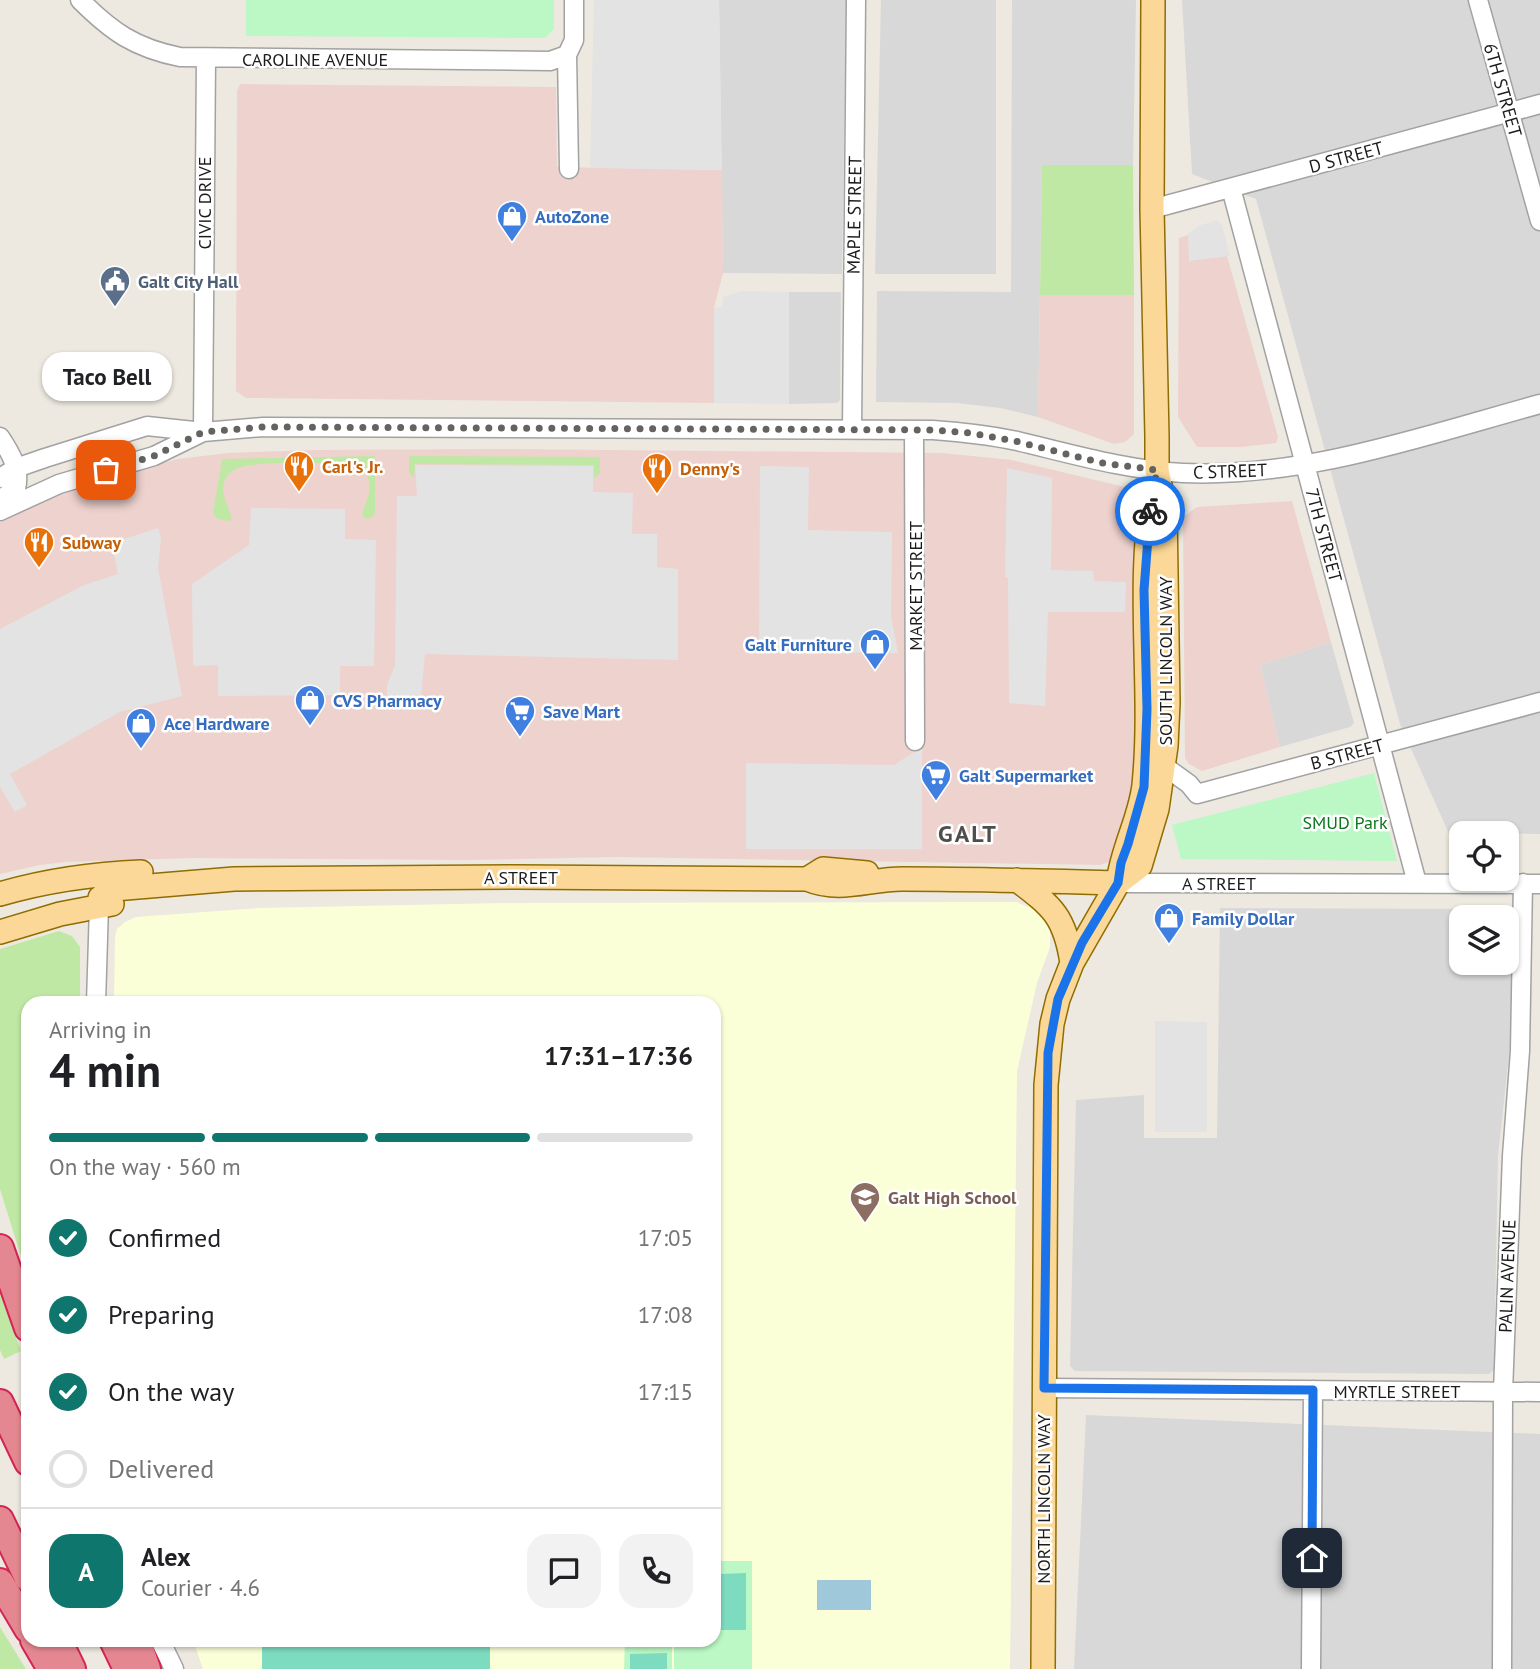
<!DOCTYPE html>
<html lang="en">
<head>
<meta charset="utf-8">
<style>
	body { margin:0; font-family:"PT Sans",sans-serif; background:#f2f2f2; color:#202124; height:100vh; display:flex; flex-direction:column; font-size:26px; white-space:nowrap }
	* { box-sizing:border-box; margin:0 }
	p { font-size:23px; color:#757577 }
	.icon { flex:none; width:38px; height:38px; fill:none; stroke:currentColor; stroke-width:2; stroke-linecap:round; stroke-linejoin:round }
	.map { position:relative; flex:1; overflow:hidden }
	.details { position:absolute; left:21px; top:996px; width:700px; height:651px; display:flex; flex-direction:column; background:#fff; border-radius:21px; box-shadow:0 2px 5px #0004 }
	.details>* { flex:none }
	.fabs { position:absolute; left:1449px; top:821px; display:grid; gap:14px }
	.fabs a { display:grid; place-items:center; width:70px; height:70px; border-radius:14px; background:#fff; box-shadow:0 2px 5px #0004; font-size:35px }
	.pin { position:absolute; display:grid; place-items:center; width:60px; height:60px; color:#fff; margin:-30px; border-radius:14px; box-shadow:0 4px 10px #0006 }
	.courier { position:absolute; display:grid; place-items:center; width:70px; height:70px; margin:-35px; border:5px solid #1a73e8; border-radius:50%; background:#fff; color:#222; box-shadow:0 2px 9px #0007 }
	.bubble { position:absolute; height:49px; border-radius:21px; background:#fff; box-shadow:0 2px 5px #0004; font-size:23px; font-weight:600; line-height:49px; text-align:center }
	.head em { font-style:normal; font-weight:600 }
	.head div { display:flex; flex-direction:column-reverse }
	.head { display:flex; align-items:center; justify-content:space-between; height:119px; padding:0 28px }
	h1 { font-size:46px; font-weight:600; line-height:52px }
	.bar { display:grid; grid-template-columns:repeat(4,1fr); gap:10px 7px; align-content:center; height:84px; padding:0 28px }
	.bar i { height:9px; border-radius:5px; background:#e0e0e0 }
	.bar .current { background:#0f766e }
	.bar p { grid-column:span 4 }
	.line { display:flex; align-items:center; gap:18px; padding:0 28px; border-top:2px solid #e0e0e0 }
	.line div { flex:1 }
	.round { display:grid; place-items:center; flex:none; width:74px; height:74px; border-radius:21px; background:#f2f2f2 }
	ol { padding:0 28px; list-style:none }
	li { display:flex; align-items:center; gap:21px; height:77px }
	li p { margin-inline-start:auto }
	li .icon { padding:7px; border-radius:50%; background:#0f766e; color:#fff; stroke-width:4 }
	li:last-child { color:#757577 }
	li i { width:38px; height:38px; border:4px solid #e0e0e0; border-radius:50% }
	.map>svg:first-child { display:block }
</style>
</head>
<body>
<div class="map">
<svg width="1540" height="1669" viewBox="0 0 1540 1669">
	<rect width="100%" height="100%" fill="#ede9e0"/>
	<path fill="#d9d8d8" fill-rule="evenodd" d="M719,0H846L842,274L723,273Z
		M881,0H996V274H875Z
		M1012,0H1136L1133,165L1042,166L1038,417L1000,408L957,403L876,402L877,291L1011,292Z
		M1182,0H1540V834L1461,833V836H1450L1400,724L1256,199L1192,174Z
		M789,292H841L840,400L837,403L789,404Z
		M1331,642L1354,723L1350,727L1280,747L1260,665Z
		M1220,908L1508,909L1512,913L1511,1036L1498,1156L1494,1370L1489,1374L1075,1371L1070,1366L1076,1100L1144,1095V1138H1217ZM1461,917H1507V962H1461Z
		M1086,1415L1540,1434V1669H1074Z"/>
	<path fill="#eed2ce" d="M240,84L556,87L557,167L722,170L723,273L714,308V403L246,398L236,391L237,91Z
		M1218,224L1278,437L1276,443L1241,447H1197L1178,417L1179,238Z
		M1040,295H1134V434L1125,442L1114,444L1038,417Z
		M501,449L942,453L1012,460L1129,488L1143,502L1136,753L1133,805L1118,851L1109,862L1100,865L617,857L467,860L192,858L65,862L40,865L0,874V522L40,502L93,481L178,459L228,453L316,450Z
		M1292,501L1331,642L1260,665L1280,747L1202,771L1189,764L1185,758L1183,517L1197,507Z"/>
	<path fill="#fbffd7" d="M1016,902L1036,910L1046,923L1050,931V947L1037,983L1017,1071L1010,1669H203L193,1640H714V1003H114L115,937L117,929L125,922L136,917L260,908L504,903Z"/>
	<path fill="#c0e8a5" d="M1042,165H1133L1134,295H1040Z
		M375,456V513L371,518L366,519L362,514C365,502 373,491 368,478C365,471 357,467 351,466C332,462 255,461 238,468C233,470 228,474 226,478C218,493 229,505 232,519L227,521L217,519L213,513L222,459Z
		M409,456L600,457V473L594,478V465L415,464L414,478L409,473Z
		M59,931L72,936L80,947V1003H28V1279L0,1189V949Z
		M0,1294L21,1351L4,1359L0,1350Z
		M0,1627L26,1669H0Z"/>
	<path fill="#bbf8c5" d="M246,0H554V29L545,38L246,36Z
		M1374,773L1397,861L1181,859L1172,825Z
		M714,1561H752V1669H674V1640H714Z
		M625,1640H672V1669H624Z"/>
	<path fill="#7ddcbf" d="M746,1573V1630H720V1574Z
		M262,1640H490V1669H262Z
		M667,1653V1669H630V1654Z"/>
	<path fill="#e3e3e3" d="M594,0H719L722,170L590,168Z
		M1217,220L1222,225L1230,256L1189,261L1188,234L1198,226Z
		M741,291L789,292V404L714,403V308L722,307L723,297Z
		M415,465L593,466V492L633,493L632,534H657V567L678,569V660L425,654L421,697H387V685L395,665L397,496H417Z
		M760,466L809,467L808,530L892,532L891,616L898,653L759,652Z
		M1007,468L1052,478L1051,570L1093,571L1094,581L1126,582L1125,612H1048L1045,706L1009,703L1008,578L1005,577Z
		M251,508L345,509V539L376,540L374,666H340V695L218,696V665L193,666L192,584L249,545Z
		M158,528L161,538L158,568L182,696L120,712L10,774L27,805L15,812L0,787V629L84,585L118,574L112,543Z
		M922,747V849H746V763L894,765Z
		M1155,1021L1207,1022V1132H1155Z"/>
	<path fill="#a0c8db" d="M817,1580H871V1610H817Z"/>
	<g fill="none" stroke-linecap="round" stroke-linejoin="round">
		<g stroke="#a2a2a2" stroke-width="21">
			<path id="minor" d="M80,0C112,32 135,48 180,57L550,61L567,55
				M1478,0L1540,221
				M569,169L567,55L574,40V0
				M1231,188L1417,883
				M1152,209L1540,104
				M852,429L856,0
				M914,430L915,741
				M203,432L206,58
				M0,437C10,452 21,470 16,488L0,500
				M0,478L16,468L45,458L147,426L203,432L263,427L933,430C961,432 989,435 1017,441C1072,454 1126,470 1183,473C1306,478 1423,436 1540,404
				M0,511L59,484L154,456L203,432
				M1164,766L1189,784L1197,794L1540,702
				M1118,883L1540,884
				M96,1003L99,906
				M1044,1388L1540,1392
				M160,1640L174,1669
				M1311,1669L1313,1390
				M1502,1669L1503,1392L1512,1156L1520,1051L1523,883"/>
		</g>
		<g stroke="#906d01" stroke-width="26">
			<path id="major" d="M807,879L823,869L867,873
				M1017,880C1053,907 1065,917 1072,963
				M1118,883C1122,849 1140,819 1144,785C1154,686 1135,586 1154,487
				M0,894C48,880 91,874 141,872
				M99,906L100,898L114,889L234,879L516,877L807,879C841,893 868,879 902,879C974,879 1046,881 1118,883
				M0,932L60,914L112,904
				M1043,1669L1046,1085L1052,1024L1058,999L1072,963L1118,883L1140,866L1157,809L1166,746L1168,703L1165,510L1157,470V436L1152,209L1153,0"/>
		</g>
		<g stroke="#d32452" stroke-width="30">
			<path id="highway" d="M0,1248L28,1328
				M0,1403L28,1462
				M0,1520L28,1578
				M0,1582L28,1629
				M34,1640L51,1669
				M58,1640L72,1669
				M113,1640L127,1669
				M137,1640L147,1669"/>
		</g>
		<use href="#minor" stroke="#fff" stroke-width="18"/>
		<use href="#major" stroke="#fbd897" stroke-width="23"/>
		<use href="#highway" stroke="#e58790" stroke-width="26"/>
	</g>
	<g fill="none" stroke-linecap="round" stroke-linejoin="round">
		<path stroke="#646360" stroke-width="7" stroke-dasharray="0 12.6" d="M106,470L154,456L203,432L263,427L933,430L970,433L1015,441L1102,463L1157,470L1150,511"/>
		<path stroke="#1a73e8" stroke-width="9" d="M1150,511L1144,590L1147,709L1144,787L1128,844L1121,863L1118,883L1082,943L1058,999L1048,1053L1044,1388L1313,1390L1312,1558"/>
	</g>
	<defs>
		<g id="shop-pin" transform="scale(1.575)"><path d="M0 17L-7.5 6A9.5 9.5 0 1 1 7.5 6Z" fill="#3f7fe0" stroke="#fff"/><path d="M-5-2.5h2.3a2.7 3.5 0 0 1 5.4 0H5L5.5 6h-11ZM-1.5-2.5h3a1.5 2.3 0 0 0-3 0Z" fill="#fff"/></g>
		<g id="civic-pin" transform="scale(1.575)"><path d="M0 17L-7.5 6A9.5 9.5 0 1 1 7.5 6Z" fill="#5c6f8a" stroke="#fff"/><path d="M-.6-6.5H3V-4.5H.6V-3L4-1V1h2V6H-6V1h2V-1L-.6-3ZM-1.2 2.5V6h2.4V2.5Z" fill="#fff"/></g>
		<g id="restaurant-pin" transform="scale(1.575)"><path d="M0 17L-7.5 6A9.5 9.5 0 1 1 7.5 6Z" fill="#e8710a" stroke="#fff"/><path d="M-5-6h1v4h1v-4h1v4h1v-4h1v5L-1.5 .5V6h-2V.5L-5-1ZM5-6V6H3V1.5H1.5Q1.5-4 5-6Z" fill="#fff"/></g>
		<g id="supermarket-pin" transform="scale(1.575)"><path d="M0 17L-7.5 6A9.5 9.5 0 1 1 7.5 6Z" fill="#3f7fe0" stroke="#fff"/><path d="M-6-5.5h2.5l.6 2H6L4.5 2H-2.5L-4.4-4H-6ZM-1.5 3.2a1.3 1.3 0 1 0 .1 0ZM3 3.2a1.3 1.3 0 1 0 .1 0Z" fill="#fff"/></g>
		<g id="school-pin" transform="scale(1.575)"><path d="M0 17L-7.5 6A9.5 9.5 0 1 1 7.5 6Z" fill="#8d6e63" stroke="#fff"/><path d="M0-5L7-2L0 1L-7-2ZM-4 1L0 2.5L4 1V4Q0 6-4 4Z" fill="#fff"/></g>
	</defs>
	<g fill-rule="evenodd">
		<use href="#shop-pin" x="512" y="216"/>
		<use href="#civic-pin" x="115" y="281"/>
		<use href="#restaurant-pin" x="299" y="466"/>
		<use href="#restaurant-pin" x="657" y="468"/>
		<use href="#restaurant-pin" x="39" y="542"/>
		<use href="#shop-pin" x="875" y="644"/>
		<use href="#shop-pin" x="310" y="700"/>
		<use href="#supermarket-pin" x="520" y="711"/>
		<use href="#shop-pin" x="141" y="723"/>
		<use href="#supermarket-pin" x="936" y="775"/>
		<use href="#shop-pin" x="1169" y="918"/>
		<use href="#school-pin" x="865" y="1197"/>
	</g>
	<g text-anchor="middle" dominant-baseline="central" stroke-width="5" stroke-linejoin="round" paint-order="stroke">
		<g font-size="18" fill="#1b1b1b" stroke="#fff">
			<text x="315" y="59">CAROLINE AVENUE</text>
			<text transform="translate(1503 90) rotate(74)">6TH STREET</text>
			<text transform="translate(1346 157) rotate(-15)">D STREET</text>
			<text transform="translate(204 203) rotate(-90)">CIVIC DRIVE</text>
			<text transform="translate(854 215) rotate(-89)">MAPLE STREET</text>
			<text transform="translate(1230 471) rotate(-2)">C STREET</text>
			<text transform="translate(1324 535) rotate(75)">7TH STREET</text>
			<text transform="translate(915 586) rotate(-90)">MARKET STREET</text>
			<text transform="translate(1165 661) rotate(-90)">SOUTH LINCOLN WAY</text>
			<text transform="translate(1347 754) rotate(-15)">B STREET</text>
			<text x="521" y="877">A STREET</text>
			<text x="1219" y="883">A STREET</text>
			<text transform="translate(1507 1276) rotate(-88)">PALIN AVENUE</text>
			<text x="1397" y="1391">MYRTLE STREET</text>
			<text transform="translate(1043 1499) rotate(-90)">NORTH LINCOLN WAY</text>
		</g>
		<g font-size="18" font-weight="bold" fill="#366cbe" stroke="#fff" text-anchor="start">
			<text x="535" y="216">AutoZone</text>
			<text x="852" y="644" text-anchor="end">Galt Furniture</text>
			<text x="333" y="700">CVS Pharmacy</text>
			<text x="543" y="711">Save Mart</text>
			<text x="164" y="723">Ace Hardware</text>
			<text x="959" y="775">Galt Supermarket</text>
			<text x="1192" y="918">Family Dollar</text>
		</g>
		<g font-size="18" font-weight="bold" fill="#4e5e75" stroke="#fff" text-anchor="start">
			<text x="138" y="281">Galt City Hall</text>
		</g>
		<g font-size="18" font-weight="bold" fill="#c56008" stroke="#fff" text-anchor="start">
			<text x="322" y="466">Carl's Jr.</text>
			<text x="680" y="468">Denny's</text>
			<text x="62" y="542">Subway</text>
		</g>
		<g font-size="18" fill="#0c761d" stroke="#fff">
			<text x="1345" y="822">SMUD Park</text>
		</g>
		<g font-size="18" font-weight="bold" fill="#785e54" stroke="#fff" text-anchor="start">
			<text x="888" y="1197">Galt High School</text>
		</g>
		<g font-size="24" font-weight="bold" letter-spacing="2" fill="#4e4e4e" stroke="#fff">
			<text x="968" y="833">GALT</text>
		</g>
	</g>
</svg>
<div class="fabs">
<a><svg class="icon" aria-label="locate" viewBox="0 0 24 24"><circle cx="12" cy="12" r="6"/><path d="M12 2v4M12 18v4M2 12h4M18 12h4"/></svg></a>
<a><svg class="icon" aria-label="layers" viewBox="0 0 24 24"><path d="M12 4l9 5-9 5-9-5zM3 14l9 5 9-5"/></svg></a>
</div>
<div class="pin" style="left:106px;top:470px;background:#ea580c"><svg class="icon" aria-label="bag" viewBox="0 0 24 24"><path d="M5 8h14l-1 12H6zM9 8a3 3 0 0 1 6 0"/></svg></div>
<div class="pin" style="left:1312px;top:1558px;background:#1f2937"><svg class="icon" aria-label="home" viewBox="0 0 24 24"><path d="M3 11l9-7 9 7M6 9v11h12V9"/></svg></div>
<div class="courier" style="left:1150px;top:511px"><svg class="icon" aria-label="bike" viewBox="0 0 24 24"><circle cx="6" cy="16" r="4"/><circle cx="18" cy="16" r="4"/><path d="M6 16l4-8h5l3 8M10 8l3 8H6M13 5h3"/></svg></div>
<div class="bubble" style="left:42px;top:352px;width:130px">Taco Bell</div>
<section class="details">
<div class="head"><div><h1>4 min</h1><p>Arriving in</p></div><em>17:31–17:36</em></div>
<div class="bar"><i class="current"></i><i class="current"></i><i class="current"></i><i></i><p>On the way · 560 m</p></div>
<ol>
<li><svg class="icon" aria-label="check" viewBox="0 0 24 24"><path d="M5 12l5 5 9-10"/></svg>Confirmed<p>17:05</p></li>
<li><svg class="icon" aria-label="check" viewBox="0 0 24 24"><path d="M5 12l5 5 9-10"/></svg>Preparing<p>17:08</p></li>
<li><svg class="icon" aria-label="check" viewBox="0 0 24 24"><path d="M5 12l5 5 9-10"/></svg>On the way<p>17:15</p></li>
<li><i></i>Delivered</li>
</ol>
<div class="line" style="height:126px"><b class="round" style="background:#0f766e;color:#fff">A</b><div><b>Alex</b><p>Courier · 4.6</p></div><a class="round"><svg class="icon" aria-label="chat" viewBox="0 0 24 24"><path d="M4 5h16v11H9l-5 4z"/></svg></a><a class="round"><svg class="icon" aria-label="phone" viewBox="0 0 24 24"><path d="M5 4h4l2 5-3 2q2 4 5 5l2-3 5 2v4C11 20 4 13 5 4z"/></svg></a></div>
</section>
</div>
</body>
</html>
